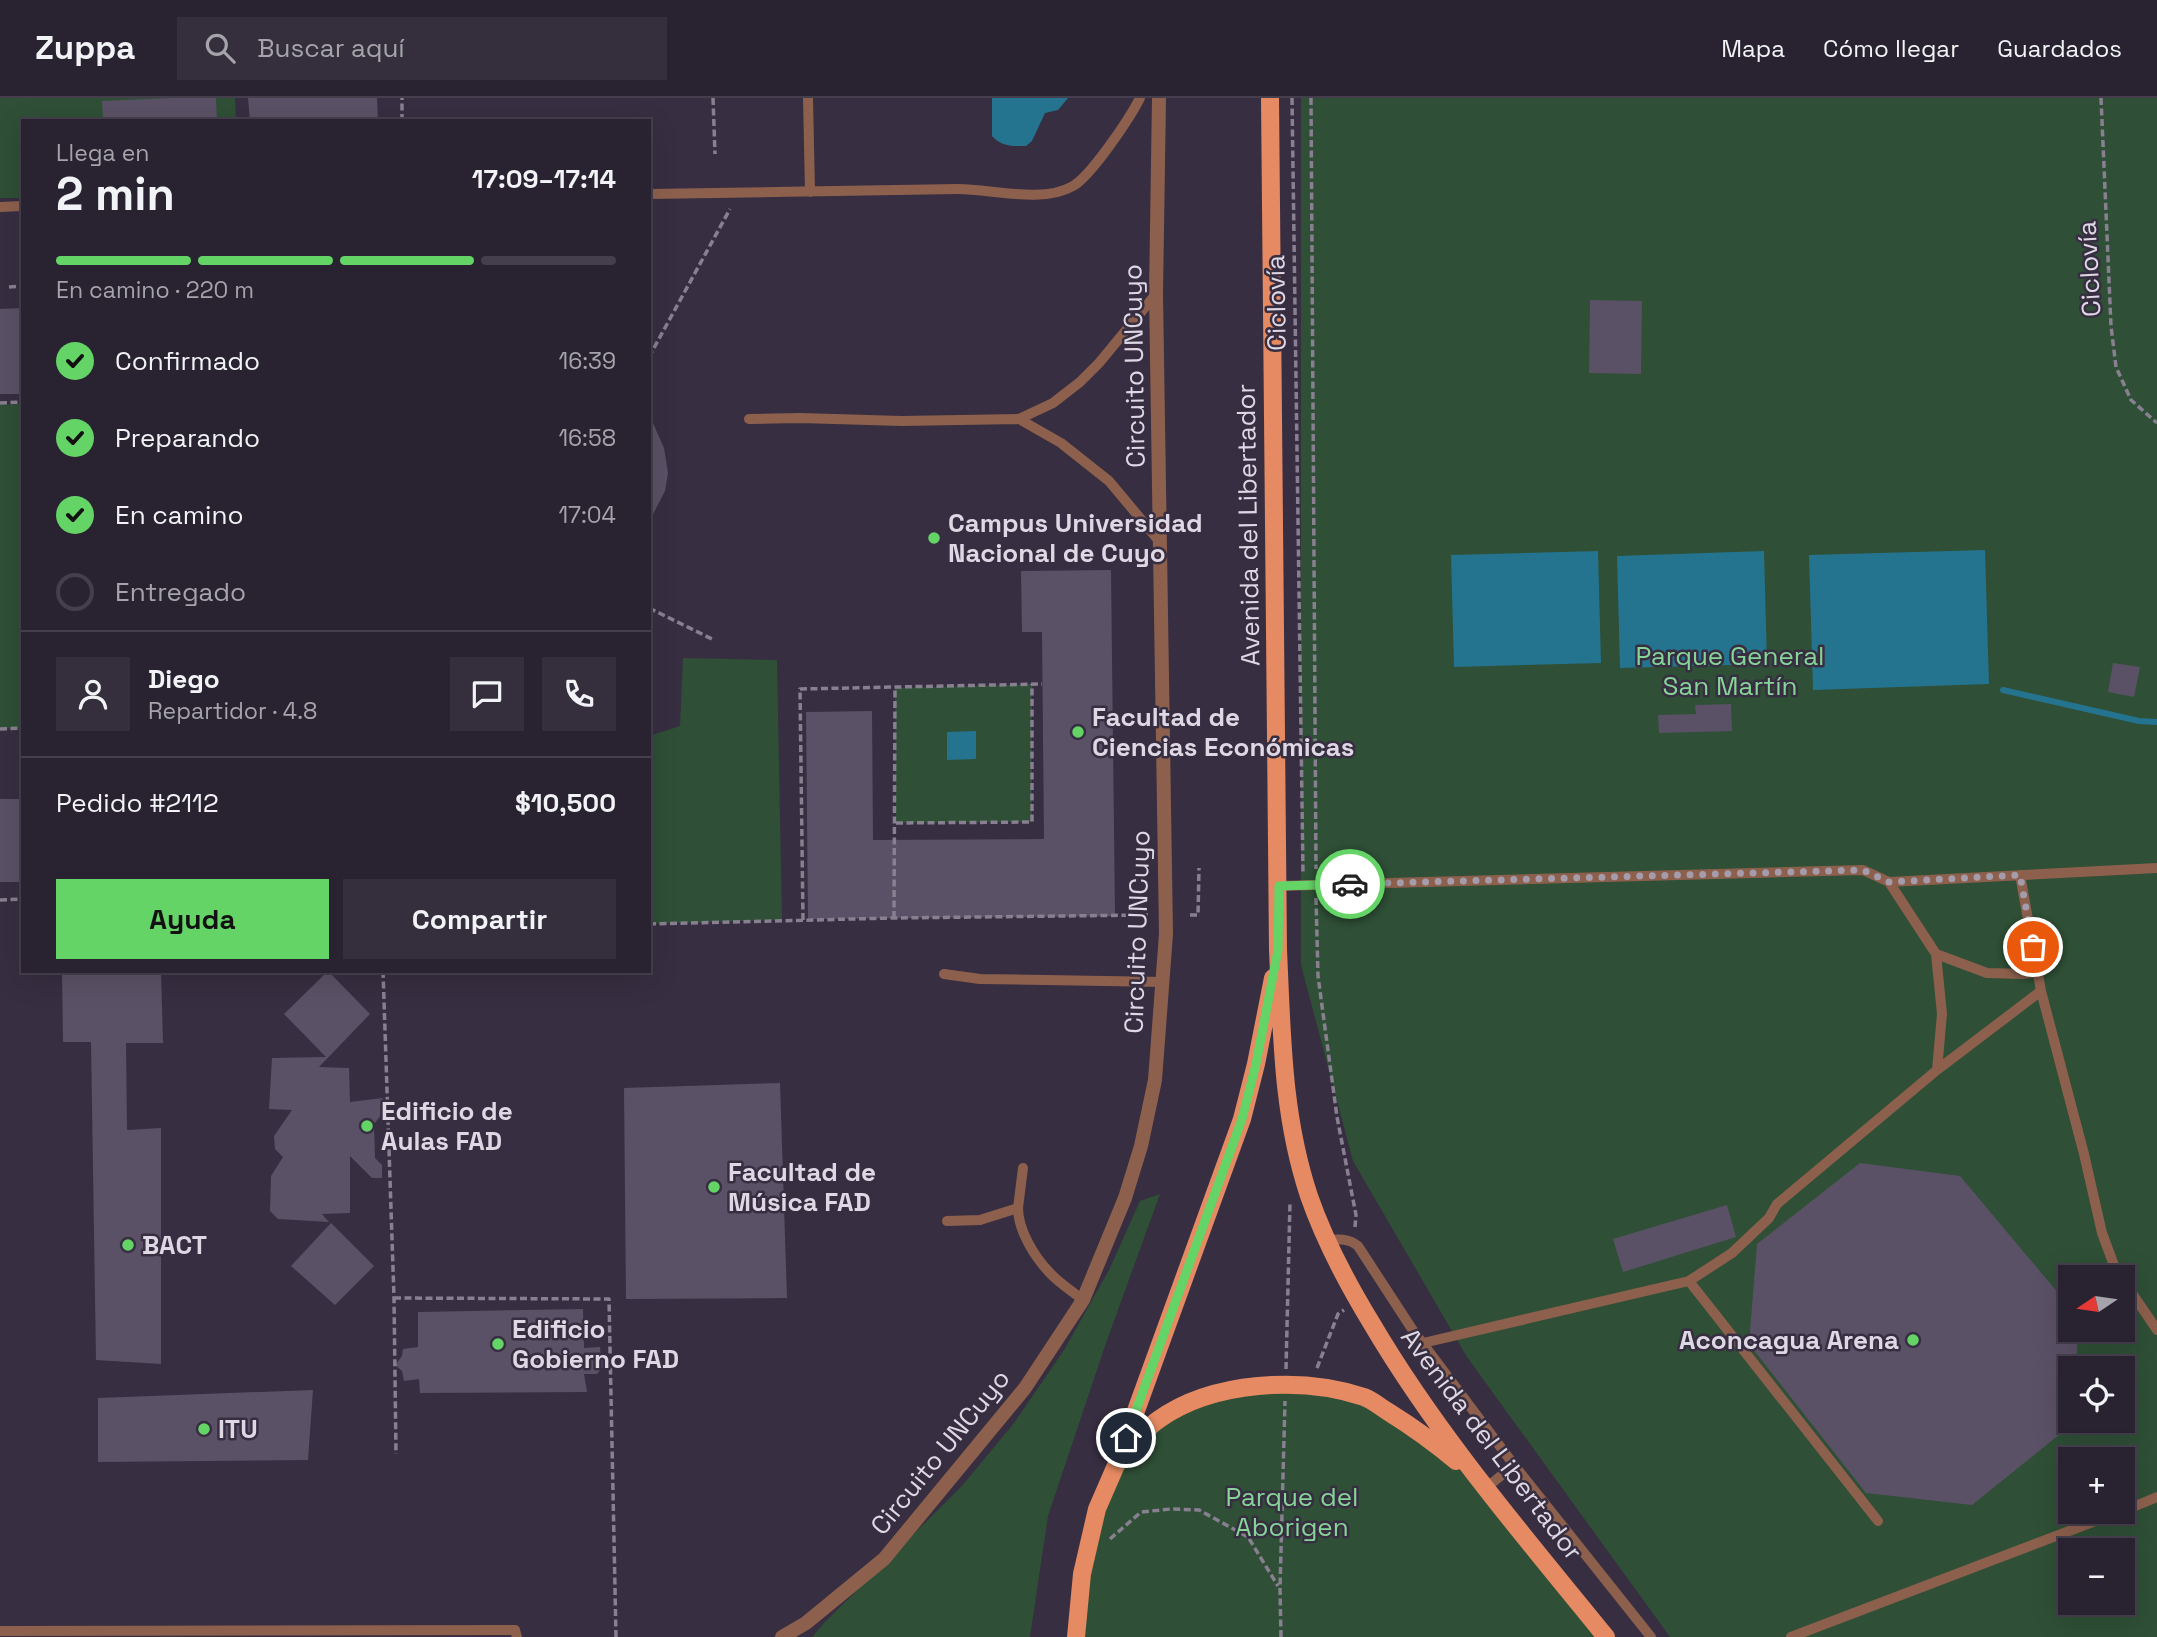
<!DOCTYPE html>
<html lang="es">
<head>
<meta charset="utf-8">
<style>
	body { margin:0; font-family:"Space Grotesk",sans-serif; background:#352f3d; color:#f1f3f6; height:100vh; display:flex; flex-direction:column; font-size:26px; white-space:nowrap }
	* { box-sizing:border-box; margin:0 }
	p { font-size:23px; color:#a5a4ab }
	.icon { flex:none; width:38px; height:38px; fill:none; stroke:currentColor; stroke-width:2; stroke-linecap:round; stroke-linejoin:round }
	.map { position:relative; flex:1; overflow:hidden }
	.side { position:absolute; left:21px; top:21px; width:630px; height:854px; display:flex; flex-direction:column; background:#292231; border-radius:0px; box-shadow:0 7px 28px #0002,0 0 0 2px #453f4d }
	.side>* { flex:none }
	.needle { width:46px; rotate:257deg }
	.tools { position:absolute; left:2058px; top:1167px; display:grid; gap:14px }
	.tools a { display:grid; place-items:center; width:77px; height:77px; border-radius:0px; background:#292231; box-shadow:0 7px 28px #0002,0 0 0 2px #453f4d; font-size:35px }
	.pin { position:absolute; display:grid; place-items:center; width:60px; height:60px; color:#fff; margin:-30px; border:4px solid #fff; border-radius:50%; box-shadow:0 2px 7px #0007 }
	.courier { position:absolute; display:grid; place-items:center; width:70px; height:70px; margin:-35px; border:5px solid #65d467; border-radius:50%; background:#fff; color:#222; box-shadow:0 2px 9px #0007 }
	.headline em { font-style:normal; font-weight:700 }
	.headline div { display:flex; flex-direction:column-reverse }
	.headline { display:flex; align-items:center; justify-content:space-between; height:119px; padding:0 35px }
	h1 { font-size:46px; font-weight:700; line-height:52px }
	.bar { display:grid; grid-template-columns:repeat(4,1fr); gap:10px 7px; align-content:center; height:84px; padding:0 35px }
	.bar i { height:9px; border-radius:5px; background:#453f4d }
	.bar .on { background:#65d467 }
	.bar p { grid-column:span 4 }
	.line { display:flex; align-items:center; gap:18px; padding:0 35px; border-top:2px solid #453f4d }
	.line div { flex:1 }
	.round { display:grid; place-items:center; flex:none; width:74px; height:74px; border-radius:0px; background:#352f3d }
	ol { padding:0 35px; list-style:none }
	li { display:flex; align-items:center; gap:21px; height:77px }
	li p { margin-inline-start:auto }
	li .icon { padding:7px; border-radius:50%; background:#65d467; color:#111; stroke-width:4 }
	li:last-child { color:#a5a4ab }
	li i { width:38px; height:38px; border:4px solid #453f4d; border-radius:50% }
	.button { display:flex; gap:14px; margin-top:auto; padding:14px 35px }
	.button a { flex:1; height:80px; border-radius:0px; background:#65d467; color:#111; font-size:28px; font-weight:700; line-height:80px; text-align:center }
	.button a+a { background:#352f3d; color:#f1f3f6 }
	header { display:flex; align-items:center; gap:42px; box-sizing:border-box; height:98px; padding:0 35px; background:#292231; border-bottom:2px solid #453f4d }
	header strong { font-size:33px }
	nav { display:flex; gap:38px; margin-inline-start:auto; font-size:24px }
	.search { width:490px; height:63px; background:#352f3d; display:flex; align-items:center; gap:18px; box-sizing:border-box; padding:0 24px; border-radius:0px; color:#a5a4ab; font-size:26px }
	.map>svg:first-child { display:block }
</style>
</head>
<body>
<header>
<strong>Zuppa</strong>
<div class="search"><svg class="icon" aria-label="search" viewBox="0 0 24 24"><circle cx="10" cy="10" r="6"/><path d="M15 15l6 6"/></svg>Buscar aquí</div>
<nav><a>Mapa</a><a>Cómo llegar</a><a>Guardados</a></nav>
</header>
<div class="map">
<svg width="2157" height="1539" viewBox="0 0 2157 1539">
	<rect width="100%" height="100%" fill="#372e41"/>
	<path fill="#2f4f36" fill-rule="evenodd" d="M0,0H235L236,23H23V100H0Z
		M1301,0H2157V1539H1670L1467,1259L1353,1063L1301,867ZM2070,1180H2123V1232H2070ZM2070,1270H2123V1323H2070ZM2070,1362H2123V1414H2070ZM2070,1452H2123V1505H2070Z
		M23,306V630L0,631V307Z
		M683,560L777,562L782,822L649,826V638L680,628Z
		M1032,586V724L896,725L895,590Z
		M1160,1096L1106,1245L1048,1418L1030,1539H812L824,1525L962,1388L1014,1325L1064,1252L1109,1172L1140,1103Z
		M1285,1286L1366,1300L1477,1380L1606,1539H1076L1082,1476L1117,1365L1179,1311Z"/>
	<path fill="#24748f" d="M992,0H1068L1058,12L1045,15L1032,43L1026,48C1012,48 1002,49 992,38Z
		M1985,452L1989,586L1813,592L1809,457Z
		M1598,453L1601,565L1454,569L1451,457Z
		M1764,453L1767,566L1620,570L1617,458Z
		M976,633V661L947,662V634Z"/>
	<g fill="none" stroke-linecap="round" stroke-linejoin="round">
		<path stroke="#24748f" stroke-width="6" d="M2003,592L2139,623L2157,624"/>
	</g>
	<path fill="#5b5166" d="M172,0H216L217,23H103L102,3Z
		M248,0H377L378,23H250Z
		M1590,202L1642,203L1641,276L1589,275Z
		M23,210V296H0V211Z
		M649,316L664,350L668,375L665,393L649,424Z
		M1111,472L1115,818L808,821L806,614L872,613L873,742L1044,741L1042,534H1022L1021,473Z
		M2113,565L2140,569L2134,599L2108,594Z
		M1731,606L1732,633L1659,635L1658,617L1696,616L1695,607Z
		M0,701H23V784H0Z
		M62,873H161L163,945H126L127,1032L161,1030V1266L96,1262L91,944H63Z
		M328,873L370,916L319,969L349,970L350,1004L383,1000L382,1016L374,1026L375,1060L382,1067V1080H372L350,1058V1115L322,1116L329,1124L278,1121L270,1113L271,1078L283,1059L275,1051L274,1038L292,1012L269,1011L272,960L326,959L284,916Z
		M780,985L787,1200L626,1201L624,990Z
		M1860,1065L1960,1078L2070,1209V1232H2078L2076,1270H2070V1328L1972,1407L1866,1395L1749,1246L1757,1146Z
		M1727,1107L1736,1139L1623,1174L1613,1141Z
		M331,1125L374,1168L335,1207L291,1168Z
		M583,1211L584,1250L600,1249L601,1259L608,1263L597,1276H584L587,1294L420,1295L419,1281L404,1283L402,1273L395,1267L402,1258L403,1251L418,1249V1214Z
		M313,1292L308,1362L98,1364V1300Z"/>
	<g fill="none" stroke-linecap="round" stroke-linejoin="round">
		<path stroke="#888090" stroke-width="3.5" stroke-dasharray="7 3.5" stroke-linecap="butt" d="M713,0L715,56
			M1292,0L1303,775
			M1311,0L1316,771
			M2101,0L2111,228L2116,269L2131,302L2157,325
			M402,23V0
			M9,189L23,188
			M649,259L730,111
			M0,305L23,304
			M649,510L714,542
			M0,631L23,630
			M896,725L1032,724V586
			M1316,800L1318,878L1337,1019L1356,1117L1355,1129
			M0,802L23,801
			M1190,817H1198L1199,770
			M894,820L895,590
			M803,822L800,591L1042,586
			M649,826L894,820L1148,817
			M383,873L394,1200L396,1356
			M394,1200L609,1201L616,1539
			M1317,1270L1338,1216L1344,1212
			M1286,1271L1290,1104
			M1110,1441L1141,1414L1171,1411L1199,1412L1248,1439L1278,1488
			M1281,1539L1280,1490L1285,1303"/>
		<path stroke="#8d604d" stroke-width="10" d="M808,0L810,94
			M649,96C752,95 855,92 958,91C992,91 1042,106 1073,88C1091,78 1130,20 1140,0
			M0,109L23,108
			M749,321L800,320L902,323L1019,321L1053,305L1080,284L1099,265L1156,196
			M1019,321L1061,345L1109,383L1160,444
			M2020,777L2041,893L2084,1056L2102,1135L2115,1170L2121,1180
			M1889,784L2157,770
			M1279,788L1863,772L1889,784L1936,856L1942,916L1937,972
			M1936,856L1987,875L2023,876L2037,874
			M944,876L980,881L1164,884
			M1018,1110C1018,1132 1034,1158 1049,1174C1059,1185 1072,1193 1083,1202
			M947,1123L980,1122L1018,1110L1023,1070
			M1326,1142C1337,1141 1349,1140 1358,1148L1412,1231L1514,1367L1651,1539
			M2123,1182L2157,1232
			M1689,1183L1878,1423
			M1423,1245L1689,1183L1732,1155L1769,1120L1777,1106L1937,972L2041,893
			M1486,1390L1514,1367
			M2123,1413L2157,1399
			M0,1533L515,1532L517,1539
			M1791,1539L2119,1414"/>
		<path stroke="#8d604d" stroke-width="14" d="M782,1539L806,1525L884,1461L1025,1290L1083,1202L1125,1100L1141,1048L1155,982L1166,836L1156,196L1159,0"/>
		<path stroke="#e58a62" stroke-width="18" d="M1270,0L1278,852C1282,937 1282,1017 1309,1098C1325,1144 1347,1185 1372,1226C1438,1338 1524,1438 1606,1539
			M1124,1357C1134,1345 1145,1331 1158,1322C1212,1283 1302,1278 1364,1299C1372,1302 1379,1308 1387,1313C1411,1328 1434,1344 1456,1363
			M1076,1539L1082,1476L1097,1411L1117,1365L1242,1021L1256,966L1273,880"/>
	</g>
	<g fill="none" stroke-linecap="round" stroke-linejoin="round">
		<path stroke="#a49cab" stroke-width="7" stroke-dasharray="0 12.6" d="M1350,786L1863,772L1889,784L2020,777L2033,849"/>
		<path stroke="#65d467" stroke-width="9" d="M1126,1340L1242,1021L1256,966L1278,852L1279,788L1350,786"/>
	</g>
	<g fill="#65d467" stroke="#372e41" stroke-width="2.5">
		<circle cx="934" cy="440" r="7"/>
		<circle cx="1078" cy="634" r="7"/>
		<circle cx="367" cy="1028" r="7"/>
		<circle cx="714" cy="1089" r="7"/>
		<circle cx="128" cy="1147" r="7"/>
		<circle cx="1913" cy="1242" r="7"/>
		<circle cx="498" cy="1246" r="7"/>
		<circle cx="204" cy="1331" r="7"/>
	</g>
	<g text-anchor="middle" dominant-baseline="central" stroke-width="5" stroke-linejoin="round" paint-order="stroke">
		<g font-size="26" fill="#ded8e4" stroke="#372e41">
			<text transform="translate(2089 171) rotate(-93)">Ciclovía</text>
			<text transform="translate(1276 205) rotate(-91)">Ciclovía</text>
			<text transform="translate(1134 268) rotate(-91)">Circuito UNCuyo</text>
			<text transform="translate(1248 427) rotate(-91)">Avenida del Libertador</text>
			<text transform="translate(1137 834) rotate(-88)">Circuito UNCuyo</text>
			<text transform="translate(1492 1346) rotate(53)">Avenida del Libertador</text>
			<text transform="translate(940 1354) rotate(-51)">Circuito UNCuyo</text>
		</g>
		<g font-size="26" font-weight="bold" fill="#ded8e4" stroke="#372e41" text-anchor="start">
			<text x="948" y="425">Campus Universidad<tspan x="948" dy="30">Nacional de Cuyo</tspan></text>
			<text x="1092" y="619">Facultad de<tspan x="1092" dy="30">Ciencias Económicas</tspan></text>
			<text x="381" y="1013">Edificio de<tspan x="381" dy="30">Aulas FAD</tspan></text>
			<text x="728" y="1074">Facultad de<tspan x="728" dy="30">Música FAD</tspan></text>
			<text x="142" y="1147">BACT</text>
			<text x="512" y="1231">Edificio<tspan x="512" dy="30">Gobierno FAD</tspan></text>
			<text x="1899" y="1242" text-anchor="end">Aconcagua Arena</text>
			<text x="218" y="1331">ITU</text>
		</g>
		<g font-size="26" fill="#86d497" stroke="#372e41">
			<text x="1730" y="558">Parque General<tspan x="1730" dy="30">San Martín</tspan></text>
			<text x="1292" y="1399">Parque del<tspan x="1292" dy="30">Aborigen</tspan></text>
		</g>
	</g>
</svg>
<div class="tools">
<a><svg class="needle" viewBox="-14 -14 28 28"><path d="M0-13l5 13h-10z" fill="#e53935"/><path d="M0 13l5-13h-10z" fill="#a5a4ab"/></svg></a>
<a><svg class="icon" aria-label="locate" viewBox="0 0 24 24"><circle cx="12" cy="12" r="6"/><path d="M12 2v4M12 18v4M2 12h4M18 12h4"/></svg></a>
<a>+</a>
<a>−</a>
</div>
<div class="pin" style="left:2033px;top:849px;background:#ea580c"><svg class="icon" aria-label="bag" viewBox="0 0 24 24"><path d="M5 8h14l-1 12H6zM9 8a3 3 0 0 1 6 0"/></svg></div>
<div class="pin" style="left:1126px;top:1340px;background:#1f2937"><svg class="icon" aria-label="home" viewBox="0 0 24 24"><path d="M3 11l9-7 9 7M6 9v11h12V9"/></svg></div>
<div class="courier" style="left:1350px;top:786px"><svg class="icon" aria-label="car" viewBox="0 0 24 24"><path d="M5 17H2v-5l4-1 3-4h7l3 4 3 1v5h-3M9 17h6M6 11h13"/><circle cx="7" cy="17" r="2"/><circle cx="17" cy="17" r="2"/></svg></div>
<section class="side">
<div class="headline"><div><h1>2 min</h1><p>Llega en</p></div><em>17:09–17:14</em></div>
<div class="bar"><i class="on"></i><i class="on"></i><i class="on"></i><i></i><p>En camino · 220 m</p></div>
<ol>
<li><svg class="icon" aria-label="check" viewBox="0 0 24 24"><path d="M5 12l5 5 9-10"/></svg>Confirmado<p>16:39</p></li>
<li><svg class="icon" aria-label="check" viewBox="0 0 24 24"><path d="M5 12l5 5 9-10"/></svg>Preparando<p>16:58</p></li>
<li><svg class="icon" aria-label="check" viewBox="0 0 24 24"><path d="M5 12l5 5 9-10"/></svg>En camino<p>17:04</p></li>
<li><i></i>Entregado</li>
</ol>
<div class="line" style="height:126px"><a class="round"><svg class="icon" aria-label="person" viewBox="0 0 24 24"><circle cx="12" cy="8" r="4"/><path d="M4 21q1-7 8-7t8 7"/></svg></a><div><b>Diego</b><p>Repartidor · 4.8</p></div><a class="round"><svg class="icon" aria-label="chat" viewBox="0 0 24 24"><path d="M4 5h16v11H9l-5 4z"/></svg></a><a class="round"><svg class="icon" aria-label="phone" viewBox="0 0 24 24"><path d="M5 4h4l2 5-3 2q2 4 5 5l2-3 5 2v4C11 20 4 13 5 4z"/></svg></a></div>
<div class="line" style="height:91px"><div>Pedido #2112</div><b>$10,500</b></div>
<div class="button"><a>Ayuda</a><a>Compartir</a></div>
</section>
</div>
</body>
</html>
